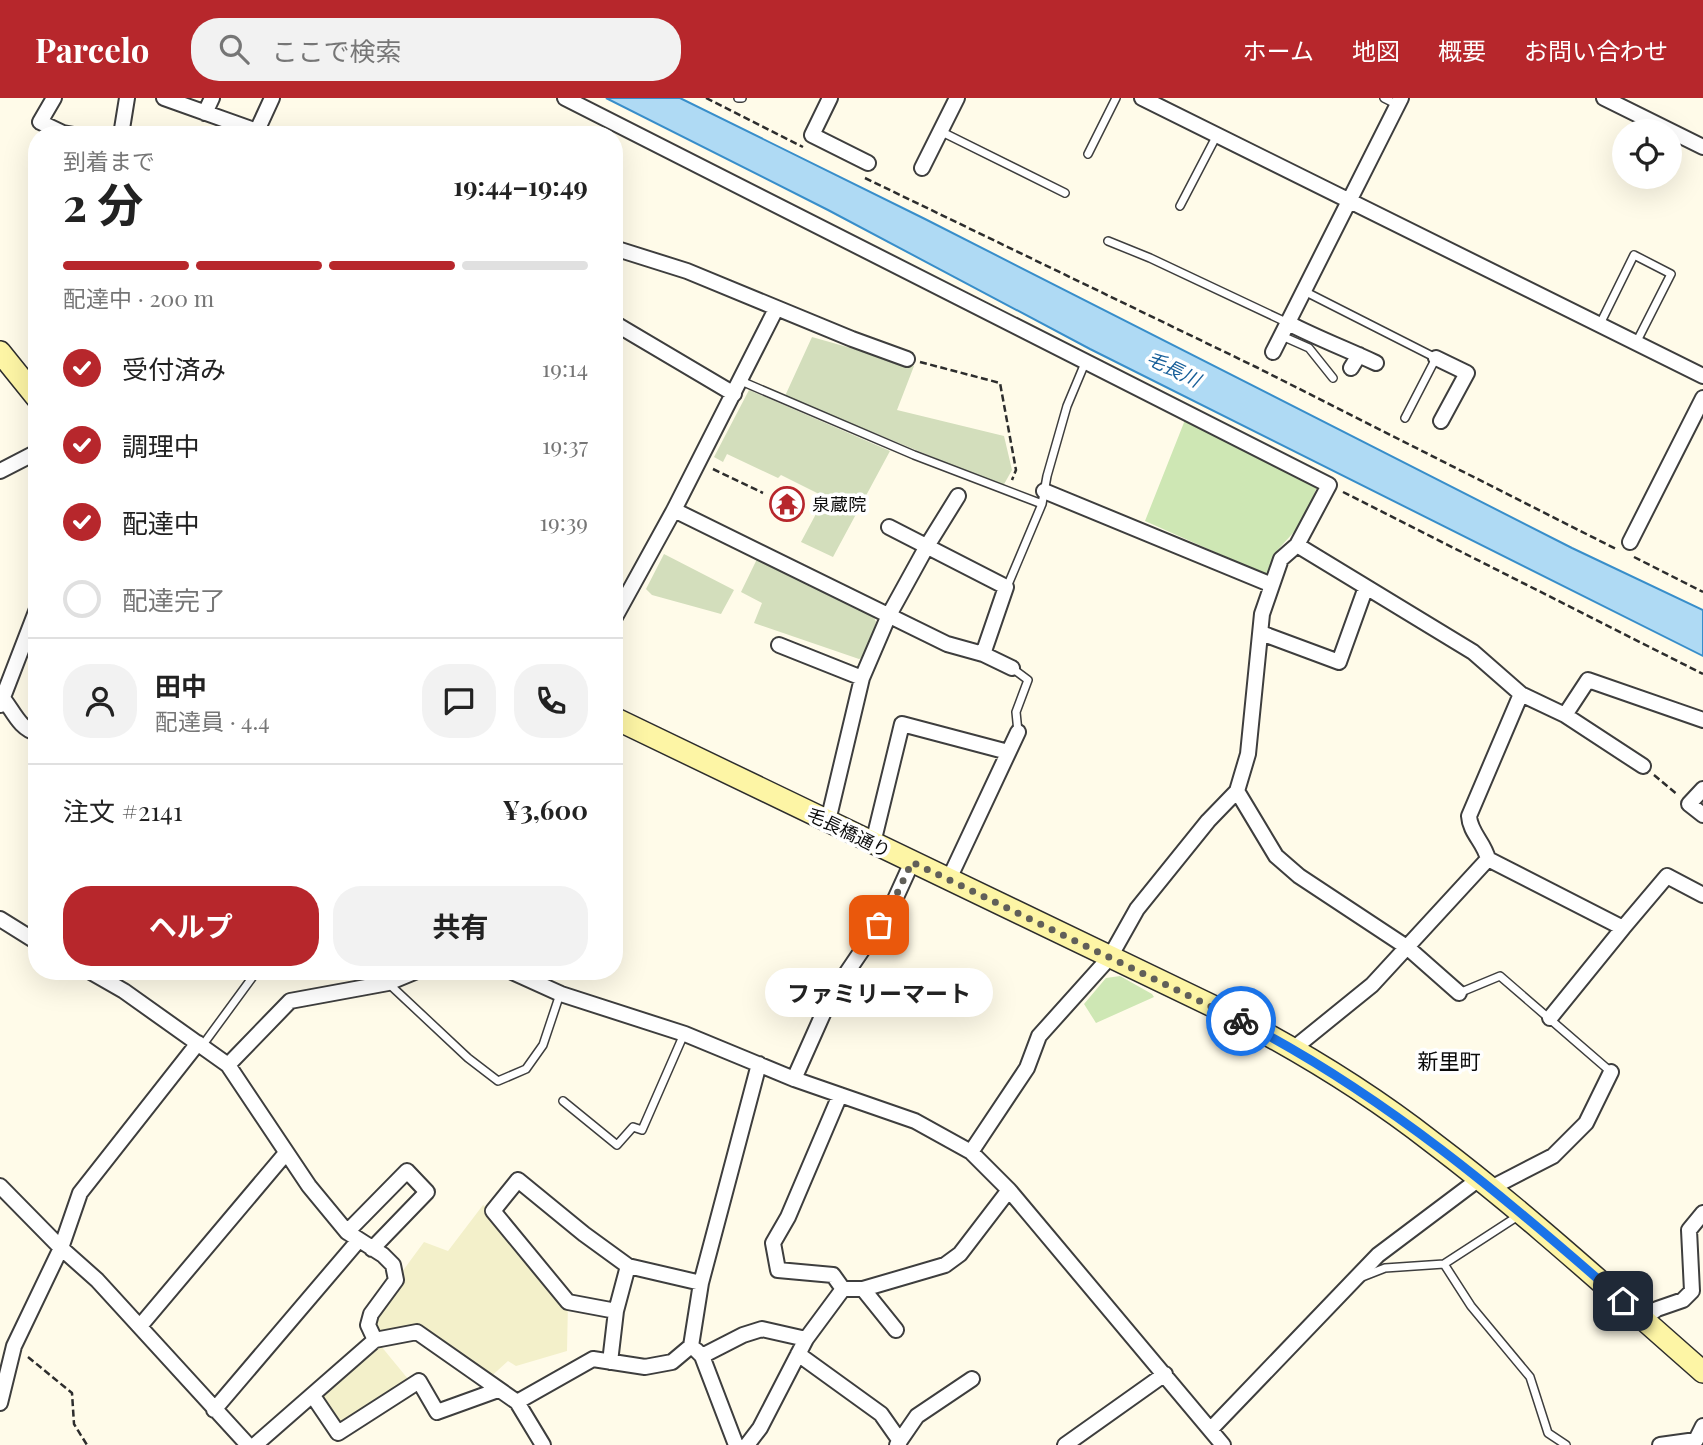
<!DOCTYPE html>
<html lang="ja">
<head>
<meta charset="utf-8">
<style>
	body { margin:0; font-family:"Playfair Display","Noto Sans JP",serif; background:#f2f2f2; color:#222; height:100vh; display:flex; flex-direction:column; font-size:26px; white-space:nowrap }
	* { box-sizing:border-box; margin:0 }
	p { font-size:23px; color:#767676 }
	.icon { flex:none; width:38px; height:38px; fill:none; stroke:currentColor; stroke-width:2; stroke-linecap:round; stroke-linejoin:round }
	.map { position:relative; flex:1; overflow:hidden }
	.panel { position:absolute; left:28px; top:28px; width:595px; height:854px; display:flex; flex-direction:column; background:#fff; border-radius:28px; box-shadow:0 7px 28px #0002 }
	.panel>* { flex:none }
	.controls { position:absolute; left:1612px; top:21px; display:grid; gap:14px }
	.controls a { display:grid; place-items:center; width:70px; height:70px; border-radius:50%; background:#fff; box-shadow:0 7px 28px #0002; font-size:35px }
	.pin { position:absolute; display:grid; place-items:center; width:60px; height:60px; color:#fff; margin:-30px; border-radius:14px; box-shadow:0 4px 10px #0006 }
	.courier { position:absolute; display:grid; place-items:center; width:70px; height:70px; margin:-35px; border:5px solid #1a73e8; border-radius:50%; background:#fff; color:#222; box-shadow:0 2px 9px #0007 }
	.bubble { position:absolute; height:49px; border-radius:24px; background:#fff; box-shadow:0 7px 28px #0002; font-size:23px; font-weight:700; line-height:49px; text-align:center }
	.overview em { font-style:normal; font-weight:700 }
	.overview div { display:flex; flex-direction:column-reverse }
	.overview { display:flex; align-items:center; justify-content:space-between; height:119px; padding:0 35px }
	h1 { font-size:46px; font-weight:700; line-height:52px }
	.bar { display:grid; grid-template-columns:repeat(4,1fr); gap:10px 7px; align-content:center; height:84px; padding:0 35px }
	.bar i { height:9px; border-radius:5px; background:#e0e0e0 }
	.bar .current { background:#b7272c }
	.bar p { grid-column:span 4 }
	.line { display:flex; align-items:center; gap:18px; padding:0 35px; border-top:2px solid #e0e0e0 }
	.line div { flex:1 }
	.round { display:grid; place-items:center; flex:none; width:74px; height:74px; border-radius:28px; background:#f2f2f2 }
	ol { padding:0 35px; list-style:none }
	li { display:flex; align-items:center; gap:21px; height:77px }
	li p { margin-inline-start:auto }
	li .icon { padding:7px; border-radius:50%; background:#b7272c; color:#fff; stroke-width:4 }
	li:last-child { color:#767676 }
	li i { width:38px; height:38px; border:4px solid #e0e0e0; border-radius:50% }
	.action { display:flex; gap:14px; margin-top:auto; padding:14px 35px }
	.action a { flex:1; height:80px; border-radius:28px; background:#b7272c; color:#fff; font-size:28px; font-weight:700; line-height:80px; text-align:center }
	.action a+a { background:#f2f2f2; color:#222 }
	header { display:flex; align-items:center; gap:42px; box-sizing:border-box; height:98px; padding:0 35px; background:#b7272c; color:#fff }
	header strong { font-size:33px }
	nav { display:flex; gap:38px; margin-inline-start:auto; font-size:24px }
	.search { width:490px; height:63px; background:#f2f2f2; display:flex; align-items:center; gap:18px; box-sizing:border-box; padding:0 24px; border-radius:28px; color:#767676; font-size:26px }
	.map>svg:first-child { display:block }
</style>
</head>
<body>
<header>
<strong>Parcelo</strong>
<div class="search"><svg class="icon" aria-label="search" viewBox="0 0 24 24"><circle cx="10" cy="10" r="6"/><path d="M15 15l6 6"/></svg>ここで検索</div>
<nav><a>ホーム</a><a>地図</a><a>概要</a><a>お問い合わせ</a></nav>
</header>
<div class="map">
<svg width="1703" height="1347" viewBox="0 0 1703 1347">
	<rect width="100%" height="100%" fill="#fffbe9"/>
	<path fill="#f3f0ca" d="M483,1107L493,1113L568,1204L567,1253L516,1268L508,1263L486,1283L417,1234L376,1242L413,1287L338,1335L313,1298L375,1242L368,1227L396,1182L424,1144L448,1153Z"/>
	<path fill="#cee7b4" d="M1185,322L1317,389L1302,425L1274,456L1269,478L1145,423Z
		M1120,878L1152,896L1154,899L1096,925L1084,906L1106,880Z"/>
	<path fill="#d3debc" d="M812,239L914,268L897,312L1004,338L1012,372L1003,388L785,298Z
		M749,292L890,353L833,459L801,444L825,399L781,377L778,380L727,356L723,364L714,359Z
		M664,456L734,492L721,516L652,497L646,491Z
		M757,461L873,517L876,524L865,559L859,561L754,525L762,505L741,494Z"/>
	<path fill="#afdaf4" stroke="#388eca" stroke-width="2" d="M606,0H680L925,121L1572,450L1703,512V558L1090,251L828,112Z"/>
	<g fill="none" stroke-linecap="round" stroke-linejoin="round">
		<g stroke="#3e3e3e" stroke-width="10">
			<path id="lane" d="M738,0H742
				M1384,0L1398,7
				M940,33L1065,95
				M1088,56L1116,0
				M1180,108L1217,37
				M1108,143L1150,160L1288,225
				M1304,193L1436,260L1405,320
				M1600,226L1634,157L1671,176L1636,245
				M1282,238L1309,250L1333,280
				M741,283L914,357L1042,406
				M1007,489L1042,406L1047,378L1067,308L1085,265
				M1012,570L1028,582L1016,614L1018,634
				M388,885L468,960L498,983L526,971L543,947L560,896
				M1459,895L1500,878L1611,974
				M202,948L257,873
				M563,1003L617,1047L633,1029L642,1032L684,936
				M1518,1118L1444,1166L1471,1208L1530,1279L1548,1335L1566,1347
				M1362,1179L1385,1170L1444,1166"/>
		</g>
		<g stroke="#3e3e3e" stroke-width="18">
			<path id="street" d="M54,0L40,24L63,35L74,37
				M164,0L268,37
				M565,0L1329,387L1297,447L1281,461L1262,516L1248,656L1237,693L1208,723L1137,811L1110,859L1039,938L1027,970L971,1054
				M830,0L812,37L868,65
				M1142,0L1703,278
				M1604,0L1703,49
				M205,15L212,0
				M121,37L127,0
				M255,37L272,0
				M922,70L957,0
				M614,150L687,173L852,241L907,261
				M614,225L734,296
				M1288,225C1317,240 1346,251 1376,265
				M1273,254L1401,0
				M1436,260L1467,275L1441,323
				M1351,270L1359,257
				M0,373L37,354
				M1044,393L1272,487
				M674,412L947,546L983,556L1012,570
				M889,429L1006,489L983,556
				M1630,444L1703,300
				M1297,447L1473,554L1521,596L1565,617L1643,668
				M614,521L674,412L776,211
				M1261,535L1339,564L1366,489
				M779,547L862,580
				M1521,596L1469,718C1470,735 1484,744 1488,761L1623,830L1667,778L1703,797
				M0,597C12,609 18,631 37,635
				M0,607L37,511
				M1565,617L1588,582L1703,622
				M1703,691L1689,706L1703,717
				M1237,693L1276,758L1299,778L1408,850L1459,895
				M828,723L862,580L889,517L927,448L958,398
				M873,745L902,626L1008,654
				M949,781L1018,634
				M0,821L37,844
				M89,873L124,893L228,967L309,1088L347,1134L383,1157L393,1167L396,1182L371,1216L368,1227L375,1242L255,1347
				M510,873L561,896L685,936L794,981L915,1023L971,1054L1009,1092L1223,1347
				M1550,920L1623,830
				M1293,951L1372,887L1488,761
				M228,967L290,903L388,885L417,873
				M794,981L831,898L892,808L912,764
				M840,997L788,1119L773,1145L778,1172L833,1177L843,1191H863L896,1232
				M0,1088L61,1150L97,1182L248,1347
				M1491,1090L1553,1058L1586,1025L1611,974
				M347,1134L407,1073L427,1094L372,1151
				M628,1168L616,1213L568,1204L493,1113L518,1082L584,1136L628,1168L701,1185
				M863,1191L945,1167L960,1156L1009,1092
				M1643,1221L1657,1211L1683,1202L1692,1193L1689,1132L1703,1115
				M141,1227L286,1055
				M375,1242L417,1234L517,1304L543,1347
				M696,1252L702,1258L736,1347
				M798,1256L881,1316L900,1343
				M702,1258L743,1237L762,1231L806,1241
				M610,1264L616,1213
				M313,1298L338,1335L419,1283L437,1314L498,1292
				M517,1304L593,1261L645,1269L672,1264L691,1248L701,1185L759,966
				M0,1305L14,1248L61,1150L80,1095L198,945
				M214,1312L358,1143
				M1211,1331L1378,1157L1479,1081
				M747,1347L760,1330L806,1241L843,1191
				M897,1347L917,1318L972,1281
				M1065,1347L1165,1276
				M1660,1347L1696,1342L1703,1328"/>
		</g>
		<g stroke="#2d2d2d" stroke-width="24">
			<path id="secondary" d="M0,254L37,300
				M614,620L1225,914C1297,951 1368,994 1432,1044C1526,1115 1614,1196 1703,1274"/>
		</g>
		<path stroke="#2d2d2d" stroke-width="2.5" stroke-dasharray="7 3.5" stroke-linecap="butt" d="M706,0L803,49
			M865,80L1256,269L1618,452
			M920,264L1000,285L1016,372L1012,382
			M713,371L763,395
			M1343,394L1703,576
			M1634,459L1703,494
			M1654,677L1678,697
			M28,1259L72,1295L74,1326L87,1347"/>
		<use href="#lane" stroke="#fff" stroke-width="7"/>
		<use href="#street" stroke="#fff" stroke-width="14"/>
		<use href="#secondary" stroke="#fdf5a5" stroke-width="21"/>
	</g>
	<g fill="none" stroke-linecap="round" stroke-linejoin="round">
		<path stroke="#605f59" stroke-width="7" stroke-dasharray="0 12.6" d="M879,827L891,808L912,764L1241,923"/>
		<path stroke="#1a73e8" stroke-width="9" d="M1241,923C1383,996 1505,1099 1623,1203"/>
	</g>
	<defs>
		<g id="temple-ring" transform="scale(1.75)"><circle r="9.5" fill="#fff" stroke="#b7272c" stroke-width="1.5"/><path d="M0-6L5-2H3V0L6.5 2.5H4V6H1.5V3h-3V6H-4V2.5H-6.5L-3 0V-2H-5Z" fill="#b7272c"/></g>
	</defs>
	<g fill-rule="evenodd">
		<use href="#temple-ring" x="787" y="406"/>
	</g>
	<g text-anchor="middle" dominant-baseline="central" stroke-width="7" stroke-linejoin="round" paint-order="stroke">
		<g font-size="18" fill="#0b0b0b" stroke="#fff" text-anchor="start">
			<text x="812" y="406">泉蔵院</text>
		</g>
		<g font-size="18" fill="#0b0b0b" stroke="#fff">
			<text transform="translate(849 734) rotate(26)">毛長橋通り</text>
		</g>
		<g font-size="19" font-style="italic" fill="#185f99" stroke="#fff">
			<text transform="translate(1174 270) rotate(26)">毛長川</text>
		</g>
		<g font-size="21" fill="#0b0b0b" stroke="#fff">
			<text x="1449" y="962">新里町</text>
		</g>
	</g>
</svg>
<div class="controls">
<a><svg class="icon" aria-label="locate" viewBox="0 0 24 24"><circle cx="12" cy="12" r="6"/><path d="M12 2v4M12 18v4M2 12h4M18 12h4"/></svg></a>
</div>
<div class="pin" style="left:879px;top:827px;background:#ea580c"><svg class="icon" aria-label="bag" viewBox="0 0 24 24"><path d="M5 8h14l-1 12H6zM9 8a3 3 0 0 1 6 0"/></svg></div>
<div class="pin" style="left:1623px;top:1203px;background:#1f2937"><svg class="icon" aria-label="home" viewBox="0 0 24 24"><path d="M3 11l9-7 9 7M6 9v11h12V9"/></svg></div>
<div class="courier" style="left:1241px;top:923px"><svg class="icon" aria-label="bike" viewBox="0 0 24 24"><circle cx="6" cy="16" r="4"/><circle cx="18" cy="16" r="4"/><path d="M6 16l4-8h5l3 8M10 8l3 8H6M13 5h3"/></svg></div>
<div class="bubble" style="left:765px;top:870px;width:228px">ファミリーマート</div>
<section class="panel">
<div class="overview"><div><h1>2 分</h1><p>到着まで</p></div><em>19:44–19:49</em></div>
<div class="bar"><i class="current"></i><i class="current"></i><i class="current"></i><i></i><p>配達中 · 200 m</p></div>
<ol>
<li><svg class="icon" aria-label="check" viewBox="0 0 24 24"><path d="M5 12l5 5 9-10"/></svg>受付済み<p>19:14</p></li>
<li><svg class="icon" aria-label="check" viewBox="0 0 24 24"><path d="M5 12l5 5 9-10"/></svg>調理中<p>19:37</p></li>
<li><svg class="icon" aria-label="check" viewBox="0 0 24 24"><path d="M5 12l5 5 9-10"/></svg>配達中<p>19:39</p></li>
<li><i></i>配達完了</li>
</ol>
<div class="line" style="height:126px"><a class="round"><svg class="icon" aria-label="person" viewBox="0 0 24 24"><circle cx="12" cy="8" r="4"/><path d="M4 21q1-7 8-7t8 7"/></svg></a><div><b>田中</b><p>配達員 · 4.4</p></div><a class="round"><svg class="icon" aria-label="chat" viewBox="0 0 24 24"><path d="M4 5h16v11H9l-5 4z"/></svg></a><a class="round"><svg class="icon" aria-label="phone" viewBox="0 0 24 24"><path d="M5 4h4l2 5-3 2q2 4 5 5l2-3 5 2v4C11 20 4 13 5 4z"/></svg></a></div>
<div class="line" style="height:91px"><div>注文 #2141</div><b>¥3,600</b></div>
<div class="action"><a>ヘルプ</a><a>共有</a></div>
</section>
</div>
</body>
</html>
